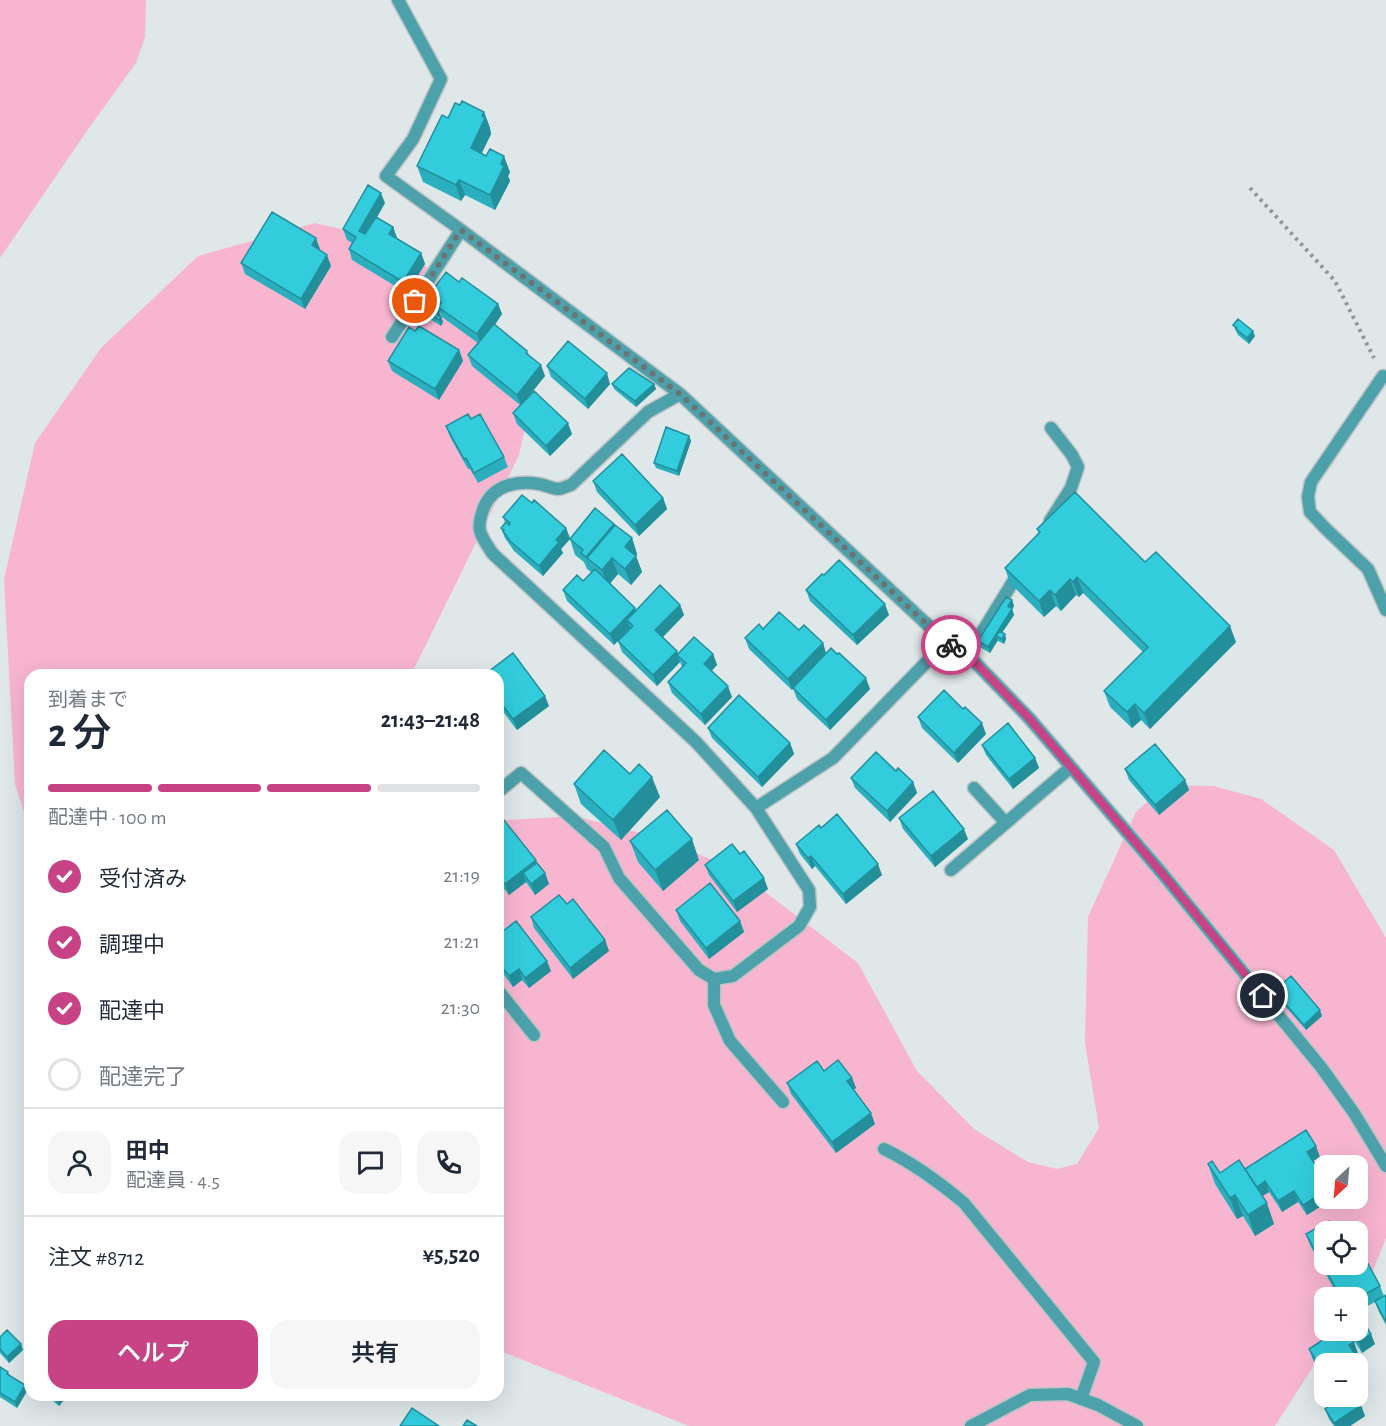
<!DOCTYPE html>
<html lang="ja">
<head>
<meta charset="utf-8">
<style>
	body { margin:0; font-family:"Alegreya Sans","Noto Sans JP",sans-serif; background:#f6f6f7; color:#1f2937; height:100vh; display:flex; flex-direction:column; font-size:22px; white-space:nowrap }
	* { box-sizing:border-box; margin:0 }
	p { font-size:20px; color:#747a83 }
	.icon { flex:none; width:33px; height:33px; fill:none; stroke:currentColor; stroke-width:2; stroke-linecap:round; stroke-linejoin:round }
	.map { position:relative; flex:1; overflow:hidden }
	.side { position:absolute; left:24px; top:669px; width:480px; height:732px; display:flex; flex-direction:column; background:#fff; border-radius:18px; box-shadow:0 6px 24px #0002 }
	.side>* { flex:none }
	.needle { width:39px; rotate:206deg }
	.controls { position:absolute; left:1314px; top:1155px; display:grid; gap:12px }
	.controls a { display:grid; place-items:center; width:54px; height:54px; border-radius:12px; background:#fff; box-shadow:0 6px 24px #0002; font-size:30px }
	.pin { position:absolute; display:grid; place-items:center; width:51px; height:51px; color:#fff; margin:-26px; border:3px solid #fff; border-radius:50%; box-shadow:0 2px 6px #0007 }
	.courier { position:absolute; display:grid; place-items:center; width:60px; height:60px; margin:-30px; border:4px solid #c84386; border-radius:50%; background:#fff; color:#222; box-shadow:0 2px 8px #0007 }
	.headline em { font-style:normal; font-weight:600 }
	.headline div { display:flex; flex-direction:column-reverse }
	.headline { display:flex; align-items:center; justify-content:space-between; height:102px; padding:0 24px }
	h1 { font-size:39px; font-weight:600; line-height:45px }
	.bar { display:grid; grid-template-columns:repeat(4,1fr); gap:9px 6px; align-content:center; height:72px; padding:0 24px }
	.bar i { height:8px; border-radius:4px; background:#e0e1e3 }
	.bar .on { background:#c84386 }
	.bar p { grid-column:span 4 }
	.line { display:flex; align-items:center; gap:15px; padding:0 24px; border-top:2px solid #e0e1e3 }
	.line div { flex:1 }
	.round { display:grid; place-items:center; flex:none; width:63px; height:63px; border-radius:18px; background:#f6f6f7 }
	ol { padding:0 24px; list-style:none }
	li { display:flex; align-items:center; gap:18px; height:66px }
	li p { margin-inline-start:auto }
	li .icon { padding:6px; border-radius:50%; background:#c84386; color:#fff; stroke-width:4 }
	li:last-child { color:#747a83 }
	li i { width:33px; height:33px; border:3px solid #e0e1e3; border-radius:50% }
	.action { display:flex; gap:12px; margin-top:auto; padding:12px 24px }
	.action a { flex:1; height:69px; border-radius:18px; background:#c84386; color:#fff; font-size:24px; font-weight:600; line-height:69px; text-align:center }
	.action a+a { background:#f6f6f7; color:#1f2937 }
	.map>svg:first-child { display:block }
</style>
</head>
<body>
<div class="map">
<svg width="1386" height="1426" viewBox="0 0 1386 1426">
	<rect width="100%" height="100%" fill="#dfe7e9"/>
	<path fill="#f7b5d0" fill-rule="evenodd" d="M0,0H146L145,37L136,63L91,125L0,258Z
		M315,223L396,242L478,309L531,402L519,455L411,675H30V831L15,784L4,579L35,443L101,348L198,256Z
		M1166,785L1214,786L1261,799L1334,850L1386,938V1238L1370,1278L1358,1298H1324V1330L1336,1331L1275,1426H689L498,1350V818L506,820L574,816L661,838L738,871L858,963L917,1071L974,1129L1028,1162L1057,1169L1077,1164L1099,1128L1085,1043L1088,917L1136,812ZM1324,1166H1358V1198H1324ZM1324,1232H1358V1264H1324Z"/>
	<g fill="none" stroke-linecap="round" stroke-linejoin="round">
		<g stroke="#bcc3c5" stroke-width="15">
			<path id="lane" d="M714,979V1005L730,1041L783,1102
				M884,1149C913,1163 939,1182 964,1203L1094,1362L1081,1399
				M971,1426L1030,1395L1068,1394L1098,1405L1137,1426"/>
		</g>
		<g stroke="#bcc3c5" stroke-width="15">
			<path id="street" d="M398,0L441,79L413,139L386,176L461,230L680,394L946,642L968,655L1029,718L1161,872L1321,1067L1354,1113L1386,1166
				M392,337L461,230
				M1383,376L1311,482L1308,497L1310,512L1326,529L1368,569L1386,610
				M1050,521L1071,488L1078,467L1072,455L1051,428
				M968,655L1019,572
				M974,788L1006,823
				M498,792L521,773L604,847L619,878L699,970L714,979L733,976L799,926L810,907L809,890L756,808L696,742L493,554C480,535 475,530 484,507C493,485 518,480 539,484C545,485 551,488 557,489C562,489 567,486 571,485L648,412L680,394
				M756,808L833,758L946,642
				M951,870L1071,767
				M498,990L534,1035"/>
		</g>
		<path stroke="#919798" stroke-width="4" stroke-dasharray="3 4.5" stroke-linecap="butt" d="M1250,188L1335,281L1374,358"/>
		<use href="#lane" stroke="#4da1ab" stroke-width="12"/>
		<use href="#street" stroke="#4da1ab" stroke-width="12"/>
	</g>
	<path fill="#2bafbe" d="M484,112L490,128V129L491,134L482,153L510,172L508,176L510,181L495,210L465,195L461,201L423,182L417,166L448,118Z
		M385,203L377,217L393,227L397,238L421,253L425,264L407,293L352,260L349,249L352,243L347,240L343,229Z
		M320,249L319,250L331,266L305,309L245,274L241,263Z
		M429,295L498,304L502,314L495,325L527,351L529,355L545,376L526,399L572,434L550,456L517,424L513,413L520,405L472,366L468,355L478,343L442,317L439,310L433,306Z
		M425,311L441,317L443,322L441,326L427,317Z
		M1233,325L1255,336L1249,344L1238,335Z
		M415,331L459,350L463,361L439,400L392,371L388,361Z
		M547,366L610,384L588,409L551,377Z
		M612,384H654L656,389L636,407L614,389Z
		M471,419L504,457L508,467L478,483L470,469H468L450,437L446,426Z
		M689,436L691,441L679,476L656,468L654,463Z
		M593,481L663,498L667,509L639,536L597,492Z
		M532,503L566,528L570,538L614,524V526L632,538L637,554L636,556L642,572L631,585L618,574L610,583L636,611L680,605L684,615L663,637L678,654H713L717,665L711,671L732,697L705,725L672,693L668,682L682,667L680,662L657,686L622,652L618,641L630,629V628L614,645L567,601L563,590L583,581L591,572L587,569L584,562L575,555L570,539L561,549L563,553L543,576L514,551L505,538L501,528L505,522L503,517Z
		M1037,529L1145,562L1236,642L1150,729L1141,720L1132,728L1110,707L1104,691L1143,652L1083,593L1079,597L1076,595L1061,611L1056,606L1044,617L1010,583L1005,568L1039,534Z
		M806,590L889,615L857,645L810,601Z
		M1012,600L1014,606L1012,609L1014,615L1002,633L1005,634L1006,639L1004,644L998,641V640L990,653L980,647L978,641Z
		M763,629L799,630L823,643L826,653L870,689L830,730L797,699L793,688L792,690L749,649L745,638Z
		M498,675L549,706L517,730L498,705Z
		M963,709L986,734L958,763L922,728L918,717Z
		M708,728L790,743L794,754L762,787L712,738Z
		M982,745L1035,758L1039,768L1013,789L986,755Z
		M1125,769L1185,780L1189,790L1159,815L1129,780Z
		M896,771L913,782L917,793L890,822L855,788L851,778Z
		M630,774L660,797L621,840L581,804L574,784Z
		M899,818L968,839L935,867L903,829Z
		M498,823L537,863L545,873L549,884L535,895L526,882L509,895L498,881Z
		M630,841L699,860L663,891L638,862Z
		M796,844L882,875L846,904L815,866L812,869L800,854Z
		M740,854L768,889L737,912L709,875L705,865Z
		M567,904L605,940L609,951L573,979L534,928L531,917Z
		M676,910L740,921L744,932L709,959L680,921Z
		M498,935L551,971L529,988L522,980L513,987L498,967Z
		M1274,991L1322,1016L1306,1030L1276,996Z
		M824,1071L852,1078L856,1088L853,1090L875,1124L836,1153L791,1094L787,1083Z
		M1320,1157L1313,1161L1324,1198L1329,1201L1307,1215L1298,1202L1282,1212L1269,1192L1262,1196L1274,1224L1255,1236L1243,1216L1237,1219L1215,1184L1208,1164L1220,1173L1247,1172Z
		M1324,1232L1380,1286L1384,1296L1386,1295V1325L1379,1312L1375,1302L1358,1311V1298H1339L1310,1245L1306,1234Z
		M1350,1330H1358L1375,1344L1362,1353L1352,1337Z
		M0,1337L21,1344L23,1350L9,1363L0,1353Z
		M1309,1349L1358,1353L1355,1354L1365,1375L1360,1378L1365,1391L1358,1396V1364H1324V1377L1313,1360Z
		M0,1367L8,1372L10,1376L27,1391L17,1408L0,1397Z
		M46,1395H68L59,1406Z
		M1337,1396H1357L1356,1397L1365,1416L1350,1426H1334L1329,1419L1325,1409L1339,1400Z"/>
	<path fill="#238f9b" d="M484,112L490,128V129L491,134L476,164L471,148Z
		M504,156L510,172L508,176L510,181L495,210L490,195L501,164Z
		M459,180L465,195L461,201L456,185Z
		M381,193L385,203L363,241L359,231Z
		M393,227L397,238L393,244L389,234Z
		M316,238L320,249L316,256L312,245Z
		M421,253L425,264L407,293L403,282Z
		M327,255L331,266L305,309L301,299Z
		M498,304L502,314L481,344L477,334Z
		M439,311L443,322L441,326L437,315Z
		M1253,331L1255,336L1249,344L1247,338Z
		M459,350L463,361L439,400L435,389Z
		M541,365L545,376L521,406L517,395Z
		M607,373L610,384L588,409L585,399Z
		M654,384L656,389L636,407L635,401Z
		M568,423L572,434L550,456L546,446Z
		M689,436L691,441L679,476L677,471Z
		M663,498L667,509L639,536L635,525Z
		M614,524L620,540L587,558L592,573L586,557Z
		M566,528L570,539L561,549L563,553L543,576L539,566L556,540Z
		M632,538L637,554L636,556L642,572L631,585L625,569V547Z
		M612,558L618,574L608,586L602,570Z
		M1077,577L1083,593L1079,597L1073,582Z
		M1070,579L1076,595L1061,611L1055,595Z
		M1050,590L1056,606L1044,617L1039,601Z
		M1012,600L1014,606L1010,612L1008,606Z
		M885,604L889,615L857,645L853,635Z
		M680,605L684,615L659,641L655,630Z
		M635,608L639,618L627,620L630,628L614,645L610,634Z
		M1012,609L1014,615L999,637L996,636L998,640L990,653L988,647Z
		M1230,626L1236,642L1150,729L1144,713Z
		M1005,634L1006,639L1004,644L1002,639Z
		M823,643L826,654L792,690L788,679Z
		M677,651L679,656L677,655L680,662L657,686L653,675Z
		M713,654L717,665L708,675L704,664Z
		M866,678L870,689L830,730L826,720Z
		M728,686L732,697L705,725L701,714Z
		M545,696L549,706L517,730L513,719Z
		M1135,704L1141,720L1132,728L1127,712Z
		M982,723L986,734L958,763L954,753Z
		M790,743L794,754L762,787L758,777Z
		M1035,758L1039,768L1013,789L1009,779Z
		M652,777L660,797L621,840L613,820Z
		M1185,780L1189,790L1159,815L1155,805Z
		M913,782L917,793L890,822L887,811Z
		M964,829L968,839L935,867L931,856Z
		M692,839L699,860L663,891L655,870Z
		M811,856L815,866L812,869L808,858Z
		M536,860L540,871L523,873L526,882L509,895L505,884Z
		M878,864L882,875L846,904L843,894Z
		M545,873L549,884L535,895L531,884Z
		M764,878L768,889L737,912L733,901Z
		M740,921L744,932L709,959L706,948Z
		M605,940L609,951L573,979L570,968Z
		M547,961L551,971L529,988L525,978Z
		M519,969L522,980L513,987L509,976Z
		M1320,1010L1322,1016L1306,1030L1304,1025Z
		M852,1078L856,1088L851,1092L847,1081Z
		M871,1113L875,1124L836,1153L832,1142Z
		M1316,1146L1320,1157L1311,1162L1307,1152Z
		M1265,1181L1269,1192L1261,1197L1257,1187Z
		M1324,1184V1198H1328L1329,1201L1307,1215L1303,1205Z
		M1294,1191L1298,1202L1282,1212L1278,1201Z
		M1235,1195L1243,1216L1237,1219L1230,1198Z
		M1267,1203L1274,1224L1255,1236L1248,1215Z
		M1371,1334L1375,1344L1362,1353L1359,1342Z
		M1354,1342L1358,1353L1353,1356L1349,1345Z
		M21,1344L23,1350L9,1363L7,1357Z
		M1361,1364L1365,1375L1358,1379V1366Z
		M1361,1380L1365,1391L1358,1396V1383Z
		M25,1385L27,1391L17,1408L15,1402Z
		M62,1395H68L59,1406L57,1400Z
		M1361,1405L1365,1416L1350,1426H1336L1334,1423Z"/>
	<path fill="#32ccdd" stroke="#238f9b" stroke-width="1.5" d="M462,101L484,112L482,116L485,118L471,148L486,156L490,149L504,156L501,164L504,166L490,195L459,180L456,185L417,166L442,115L448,118L455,103L460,105Z
		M368,185L381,193L359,231L365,234L376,217L393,227L389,234L421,253L403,282L349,249L356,237L343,229Z
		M272,212L316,238L312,245L327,255L301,299L241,263Z
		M446,272L459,282L462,278L498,304L477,334L438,307L441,303L429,295Z
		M429,304L439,311L437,315L441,317L439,320L425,311Z
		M1238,319L1253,331L1247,338L1236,329L1237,328L1233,325Z
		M494,324L527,351L526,353L541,365L517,395L468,355Z
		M419,326L459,350L435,389L388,361L409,327L415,331Z
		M568,341L607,373L585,399L547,366Z
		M629,368L654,384L635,401L612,384Z
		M534,391L568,423L546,446L513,413Z
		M468,414L471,419L480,414L504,457L474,473L466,458L464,459L446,426Z
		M666,427L689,436L677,471L654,463Z
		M622,454L663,498L635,525L593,481Z
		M1075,492L1145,562L1156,552L1230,626L1144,713L1135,704L1127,712L1104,691L1148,647L1077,577L1073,582L1070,579L1055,595L1050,590L1039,601L1005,568L1040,532L1037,529Z
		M522,495L532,503L534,500L566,528L556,540L559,542L539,566L510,541L503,531L504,530L501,528L506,522L509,525L510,523L503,517Z
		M595,508L614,524L586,557L581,553L583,550L570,539Z
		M615,525L632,538L625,547L636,556L625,569L612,558L602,570L587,558Z
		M839,560L885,604L853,635L806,590L822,574L824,575Z
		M595,569L635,608L610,634L563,590L577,575L583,581Z
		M660,585L680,605L655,630L677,651L653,675L618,641L633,626L627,620Z
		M1006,597L1012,600L1008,606L1012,609L988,647L978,641Z
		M779,612L799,630L804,625L823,643L788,679L745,638L759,624L763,629Z
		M999,631L1005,634L1002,639L996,636Z
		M694,637L713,654L704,664L728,686L701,714L668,682L686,663L677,655Z
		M831,648L837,654L839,653L866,678L826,720L793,688Z
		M513,653L545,696L513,719L498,699V675H484Z
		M944,690L963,709L965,707L982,723L954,753L918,717Z
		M739,695L790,743L758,777L708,728Z
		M1008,723L1035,758L1009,779L982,745Z
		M1155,744L1185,780L1155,805L1125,769Z
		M604,750L630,774L639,764L652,777L613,820L574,784Z
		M876,752L896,771L898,768L913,782L887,811L851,778Z
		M933,791L964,829L931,856L899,818Z
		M667,810L692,839L655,870L630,841Z
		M837,814L878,864L843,894L811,856L808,858L796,844L819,825L821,828Z
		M503,819L536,860L505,884L498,875V823Z
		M732,844L740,854L744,851L764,878L733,901L705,865Z
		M537,863L545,873L531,884L523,873Z
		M710,883L740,921L706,948L676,910Z
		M559,895L567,904L573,899L605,940L570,968L531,917Z
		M516,921L547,961L525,978L519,969L509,976L498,962V935Z
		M1291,976L1320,1010L1304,1025L1274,991Z
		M838,1060L852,1078L847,1081L871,1113L832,1142L787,1083L817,1061L824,1071Z
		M1306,1130L1316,1146L1307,1152L1324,1179V1184L1322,1186L1324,1191L1303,1205L1294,1191L1278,1201L1265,1181L1257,1187L1245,1169Z
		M1239,1160L1267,1203L1248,1215L1235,1195L1230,1198L1208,1164L1212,1161L1220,1173Z
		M1329,1221L1335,1232H1324V1264H1358V1245L1380,1286L1358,1298H1341L1306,1234Z
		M1386,1295V1322L1375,1301Z
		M1361,1318L1371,1334L1359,1342L1351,1330H1358V1320Z
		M7,1330L21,1344L7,1357L0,1349V1337Z
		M1338,1330H1347L1354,1342L1349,1345L1361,1364L1358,1366V1364H1324V1373L1309,1349Z
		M0,1367L8,1372L7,1374L25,1385L15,1402L0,1393Z
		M1358,1374L1361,1380L1358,1383Z
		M51,1395H62L57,1400Z
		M1344,1396H1356L1361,1405L1334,1423L1325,1409Z
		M412,1408L439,1426H400Z
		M467,1420L477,1426H463Z"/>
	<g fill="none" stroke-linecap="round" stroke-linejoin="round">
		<path stroke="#6d7273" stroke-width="6" stroke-dasharray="0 10.8" d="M415,301L461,230L680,394L946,642L951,645"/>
		<path stroke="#c84386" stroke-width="8" d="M951,645L968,655L1029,718L1161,872L1263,996"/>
	</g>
</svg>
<div class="controls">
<a><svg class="needle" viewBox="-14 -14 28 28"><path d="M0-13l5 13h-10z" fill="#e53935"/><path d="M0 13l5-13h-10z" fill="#747a83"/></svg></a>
<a><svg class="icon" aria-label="locate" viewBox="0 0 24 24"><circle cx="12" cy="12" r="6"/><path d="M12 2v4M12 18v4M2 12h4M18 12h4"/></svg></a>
<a>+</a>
<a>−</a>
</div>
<div class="pin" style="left:415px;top:301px;background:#ea580c"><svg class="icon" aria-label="bag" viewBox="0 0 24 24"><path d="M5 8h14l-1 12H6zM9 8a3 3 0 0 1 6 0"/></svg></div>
<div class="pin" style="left:1263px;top:996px;background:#1f2937"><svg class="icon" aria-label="home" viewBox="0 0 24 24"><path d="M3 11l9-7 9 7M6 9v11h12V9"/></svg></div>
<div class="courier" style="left:951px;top:645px"><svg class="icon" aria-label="bike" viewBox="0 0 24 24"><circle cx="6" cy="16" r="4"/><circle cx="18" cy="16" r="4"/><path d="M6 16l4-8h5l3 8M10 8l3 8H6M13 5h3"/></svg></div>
<section class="side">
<div class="headline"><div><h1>2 分</h1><p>到着まで</p></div><em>21:43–21:48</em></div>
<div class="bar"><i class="on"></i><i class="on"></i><i class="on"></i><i></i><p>配達中 · 100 m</p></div>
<ol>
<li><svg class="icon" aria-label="check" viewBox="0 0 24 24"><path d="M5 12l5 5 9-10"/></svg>受付済み<p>21:19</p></li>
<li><svg class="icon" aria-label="check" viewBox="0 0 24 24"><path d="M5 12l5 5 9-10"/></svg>調理中<p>21:21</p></li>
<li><svg class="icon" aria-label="check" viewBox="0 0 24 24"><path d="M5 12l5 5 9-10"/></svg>配達中<p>21:30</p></li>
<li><i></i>配達完了</li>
</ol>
<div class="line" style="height:108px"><a class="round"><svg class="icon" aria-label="person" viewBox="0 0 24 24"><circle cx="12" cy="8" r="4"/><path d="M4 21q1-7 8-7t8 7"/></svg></a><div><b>田中</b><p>配達員 · 4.5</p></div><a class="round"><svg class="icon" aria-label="chat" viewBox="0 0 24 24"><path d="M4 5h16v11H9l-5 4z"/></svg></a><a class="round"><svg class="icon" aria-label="phone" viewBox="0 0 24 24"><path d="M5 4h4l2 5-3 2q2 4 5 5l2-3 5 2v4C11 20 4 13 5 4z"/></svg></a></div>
<div class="line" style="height:78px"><div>注文 #8712</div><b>¥5,520</b></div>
<div class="action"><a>ヘルプ</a><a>共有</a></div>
</section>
</div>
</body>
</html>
